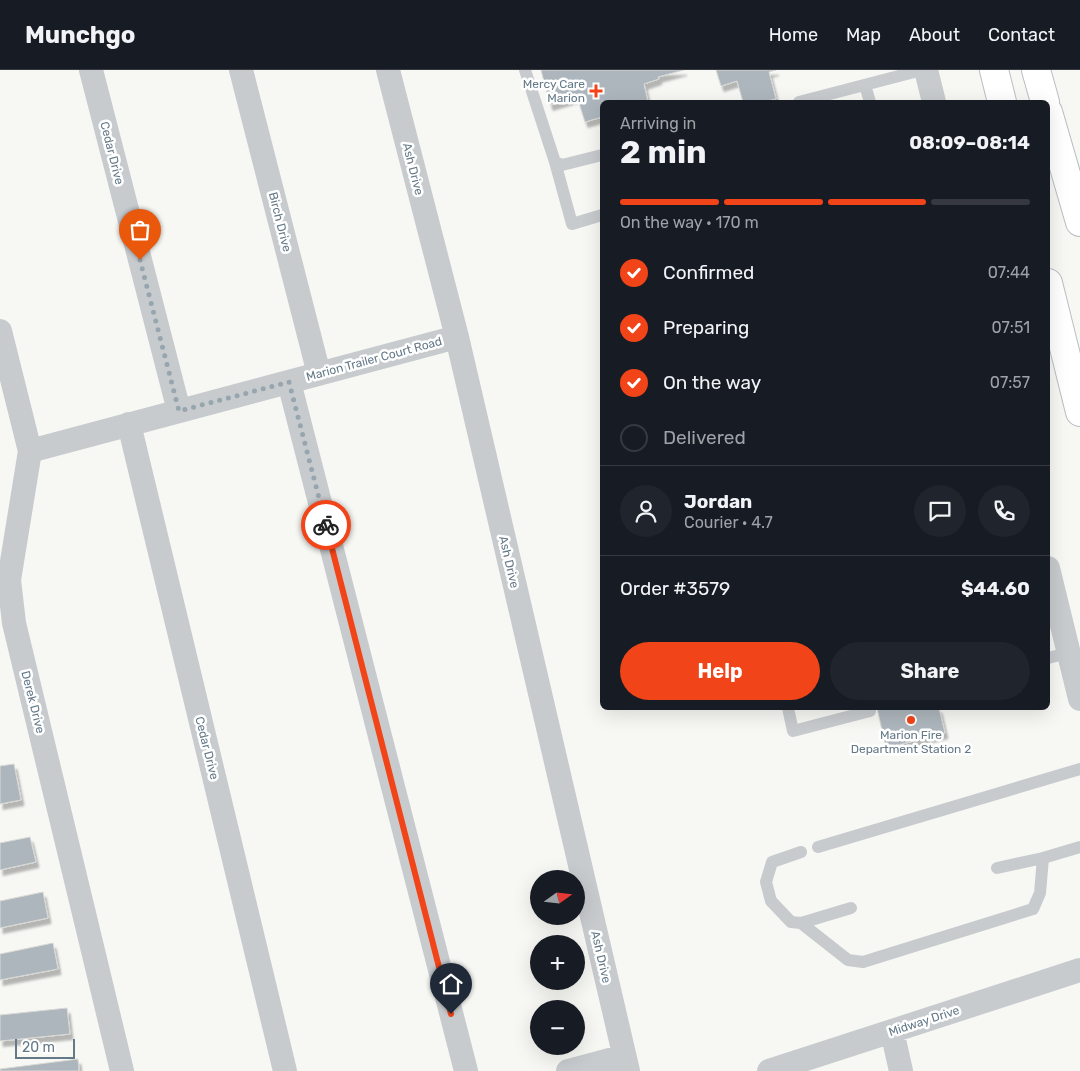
<!DOCTYPE html>
<html lang="en">
<head>
<meta charset="utf-8">
<style>
	body { margin:0; font-family:Rubik,sans-serif; background:#20242c; color:#f1f3f6; height:100vh; display:flex; flex-direction:column; font-size:19px; white-space:nowrap }
	* { box-sizing:border-box; margin:0 }
	p { font-size:16px; color:#9ea1a6 }
	.icon { flex:none; width:28px; height:28px; fill:none; stroke:currentColor; stroke-width:2; stroke-linecap:round; stroke-linejoin:round }
	.map { position:relative; flex:1; overflow:hidden }
	.side { position:absolute; left:600px; top:30px; width:450px; height:610px; display:flex; flex-direction:column; background:#171b24; border-radius:8px; box-shadow:0 5px 20px #0002 }
	.side>* { flex:none }
	.needle { width:32px; rotate:75deg }
	.tools { position:absolute; left:530px; top:800px; display:grid; gap:10px }
	.tools a { display:grid; place-items:center; width:55px; height:55px; border-radius:50%; background:#171b24; box-shadow:0 5px 20px #0002; font-size:25px }
	.scale { position:absolute; left:15px; bottom:12px; width:60px; box-sizing:border-box; padding-left:5px; border:2px solid #647988; border-top:0; font-size:14px; line-height:18px; white-space:nowrap; color:#647988; -webkit-text-stroke:4px #fff; paint-order:stroke }
	.pin { position:absolute; display:grid; place-items:center; width:42px; height:42px; color:#fff; margin:-51px -21px; border-radius:50% 50% 50% 0; rotate:-45deg; box-shadow:0 0 5px #0007 }
	.pin .icon { rotate:45deg }
	.courier { position:absolute; display:grid; place-items:center; width:50px; height:50px; margin:-25px; border:4px solid #f24419; border-radius:50%; background:#fff; color:#222; box-shadow:0 1px 6px #0007 }
	.overview em { font-style:normal; font-weight:700 }
	.overview div { display:flex; flex-direction:column-reverse }
	.overview { display:flex; align-items:center; justify-content:space-between; height:85px; padding:0 20px }
	h1 { font-size:32px; font-weight:700; line-height:38px }
	.bar { display:grid; grid-template-columns:repeat(4,1fr); gap:8px 5px; align-content:center; height:60px; padding:0 20px }
	.bar i { height:6px; border-radius:4px; background:#363941 }
	.bar .active { background:#f24419 }
	.bar p { grid-column:span 4 }
	.line { display:flex; align-items:center; gap:12px; padding:0 20px; border-top:1px solid #363941 }
	.line div { flex:1 }
	.round { display:grid; place-items:center; flex:none; width:52px; height:52px; border-radius:26px; background:#20242c }
	ol { padding:0 20px; list-style:none }
	li { display:flex; align-items:center; gap:15px; height:55px }
	li p { margin-inline-start:auto }
	li .icon { padding:5px; border-radius:50%; background:#f24419; color:#fff; stroke-width:4 }
	li:last-child { color:#9ea1a6 }
	li i { width:28px; height:28px; border:2px solid #363941; border-radius:50% }
	.cta { display:flex; gap:10px; margin-top:auto; padding:10px 20px }
	.cta a { flex:1; height:58px; border-radius:30px; background:#f24419; color:#fff; font-size:20px; font-weight:700; line-height:58px; text-align:center }
	.cta a+a { background:#20242c; color:#f1f3f6 }
	header { display:flex; align-items:center; gap:30px; box-sizing:border-box; height:70px; padding:0 25px; background:#171b24; border-bottom:1px solid #363941 }
	header strong { font-size:24px }
	nav { display:flex; gap:28px; margin-inline-start:auto; font-size:18px }
	.map>svg:first-child { display:block }
</style>
</head>
<body>
<header>
<strong>Munchgo</strong>
<nav><a>Home</a><a>Map</a><a>About</a><a>Contact</a></nav>
</header>
<div class="map">
<svg width="1080" height="1001" viewBox="0 0 1080 1001">
	<defs>
		<filter id="shadow"><feDropShadow dx="3" dy="5.5" stdDeviation="1" flood-color="#0004"/></filter>
	</defs>
	<rect width="100%" height="100%" fill="#f7f7f4"/>
	<path fill="#adb6bc" stroke="#d9d9d6" filter="url(#shadow)" d="M541,0H684L658,7L659,9L644,14L648,32H602V47L585,52L577,27L550,35Z
		M716,0H776L769,2L776,29L762,32H743L737,11L721,16Z
		M877,638H939L945,663L886,678Z
		M14,694L21,730L0,734V696Z
		M30,767L36,792L0,800V773Z
		M43,822L48,848L0,858V831Z
		M53,873L58,899L0,910V884Z
		M67,938L70,964L0,971V945Z
		M78,989L79,1001H0V999Z"/>
	<g fill="none" stroke-linecap="round" stroke-linejoin="round">
		<g stroke="#babec2" stroke-width="30">
			<path id="primary" d="M994,0L1002,32
				M1036,0L1045,32
				M1048,42L1080,152
				M1048,213L1080,342"/>
		</g>
		<path stroke="#c7cbce" stroke-width="12" d="M525,0L555,92L562,95L602,85
			M865,15L870,32
			M799,32L922,0
			M555,92L572,154L602,145
			M1048,588L1068,583
			M788,638L793,661L870,641
			M818,777L1080,699
			M801,782L772,792L766,812L771,831L791,852L801,853L851,838
			M997,798L1043,788L1080,777
			M801,853L848,890L863,892L1033,839L1040,823L1043,788"/>
		<path stroke="#c7cbce" stroke-width="24" d="M91,0L179,341
			M241,0L319,304
			M388,0L457,267L628,1001
			M926,0L934,32
			M0,261L30,381L9,510L14,553L122,1001
			M289,312L466,1001
			M129,354L285,1001
			M30,381L457,267
			M1048,498L1080,629
			M892,961L901,1001
			M568,1001L624,986
			M769,1001L1080,900"/>
		<use href="#primary" stroke="#fff" stroke-width="28"/>
	</g>
	<g fill="none" stroke-linecap="round" stroke-linejoin="round">
		<path stroke="#97a5ae" stroke-width="5" stroke-dasharray="0 9" d="M140,190L179,341L289,312L326,455"/>
		<path stroke="#f24419" stroke-width="6" d="M326,455L451,944"/>
	</g>
	<g fill="#f24419" stroke="#fff" stroke-width="2">
		<path d="M593.5 13.5h5v5h5v5h-5v5h-5v-5h-5v-5h5z"/>
		<circle cx="911" cy="650" r="5"/>
	</g>
	<g text-anchor="middle" dominant-baseline="central" stroke-width="5" stroke-linejoin="round" paint-order="stroke">
		<g font-size="12" fill="#647988" stroke="#fff" text-anchor="end">
			<text x="585" y="14">Mercy Care<tspan x="585" dy="14">Marion</tspan></text>
			<text x="911" y="665" text-anchor="middle">Marion Fire<tspan x="911" dy="14">Department Station 2</tspan></text>
		</g>
		<g font-size="12" fill="#647988" stroke="#fff">
			<text transform="translate(112 83) rotate(76)">Cedar Drive</text>
			<text transform="translate(413 99) rotate(76)">Ash Drive</text>
			<text transform="translate(280 152) rotate(76)">Birch Drive</text>
			<text transform="translate(374 289) rotate(-15)">Marion Trailer Court Road</text>
			<text transform="translate(509 492) rotate(77)">Ash Drive</text>
			<text transform="translate(33 632) rotate(76)">Derek Drive</text>
			<text transform="translate(207 678) rotate(76)">Cedar Drive</text>
			<text transform="translate(601 887) rotate(77)">Ash Drive</text>
			<text transform="translate(924 951) rotate(-18)">Midway Drive</text>
		</g>
	</g>
</svg>
<div class="tools">
<a><svg class="needle" viewBox="-14 -14 28 28"><path d="M0-13l5 13h-10z" fill="#e53935"/><path d="M0 13l5-13h-10z" fill="#9ea1a6"/></svg></a>
<a>+</a>
<a>−</a>
</div>
<div class="scale">20 m</div>
<div class="pin" style="left:140px;top:190px;background:#ea580c"><svg class="icon" aria-label="bag" viewBox="0 0 24 24"><path d="M5 8h14l-1 12H6zM9 8a3 3 0 0 1 6 0"/></svg></div>
<div class="pin" style="left:451px;top:944px;background:#1f2937"><svg class="icon" aria-label="home" viewBox="0 0 24 24"><path d="M3 11l9-7 9 7M6 9v11h12V9"/></svg></div>
<div class="courier" style="left:326px;top:455px"><svg class="icon" aria-label="bike" viewBox="0 0 24 24"><circle cx="6" cy="16" r="4"/><circle cx="18" cy="16" r="4"/><path d="M6 16l4-8h5l3 8M10 8l3 8H6M13 5h3"/></svg></div>
<section class="side">
<div class="overview"><div><h1>2 min</h1><p>Arriving in</p></div><em>08:09–08:14</em></div>
<div class="bar"><i class="active"></i><i class="active"></i><i class="active"></i><i></i><p>On the way · 170 m</p></div>
<ol>
<li><svg class="icon" aria-label="check" viewBox="0 0 24 24"><path d="M5 12l5 5 9-10"/></svg>Confirmed<p>07:44</p></li>
<li><svg class="icon" aria-label="check" viewBox="0 0 24 24"><path d="M5 12l5 5 9-10"/></svg>Preparing<p>07:51</p></li>
<li><svg class="icon" aria-label="check" viewBox="0 0 24 24"><path d="M5 12l5 5 9-10"/></svg>On the way<p>07:57</p></li>
<li><i></i>Delivered</li>
</ol>
<div class="line" style="height:90px"><a class="round"><svg class="icon" aria-label="person" viewBox="0 0 24 24"><circle cx="12" cy="8" r="4"/><path d="M4 21q1-7 8-7t8 7"/></svg></a><div><b>Jordan</b><p>Courier · 4.7</p></div><a class="round"><svg class="icon" aria-label="chat" viewBox="0 0 24 24"><path d="M4 5h16v11H9l-5 4z"/></svg></a><a class="round"><svg class="icon" aria-label="phone" viewBox="0 0 24 24"><path d="M5 4h4l2 5-3 2q2 4 5 5l2-3 5 2v4C11 20 4 13 5 4z"/></svg></a></div>
<div class="line" style="height:65px"><div>Order #3579</div><b>$44.60</b></div>
<div class="cta"><a>Help</a><a>Share</a></div>
</section>
</div>
</body>
</html>
